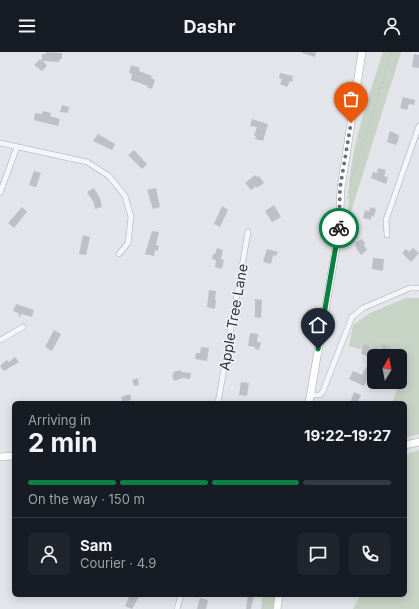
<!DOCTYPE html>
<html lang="en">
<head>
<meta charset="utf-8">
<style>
	body { margin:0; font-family:Inter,sans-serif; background:#20242c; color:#f1f3f6; height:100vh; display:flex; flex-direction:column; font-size:15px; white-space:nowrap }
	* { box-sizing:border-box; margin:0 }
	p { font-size:13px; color:#9ea1a6 }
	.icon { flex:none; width:22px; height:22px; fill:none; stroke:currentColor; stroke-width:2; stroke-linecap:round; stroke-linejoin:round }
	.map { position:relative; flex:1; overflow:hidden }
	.drawer { position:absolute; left:12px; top:349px; width:395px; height:196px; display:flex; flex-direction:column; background:#171b24; border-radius:6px; box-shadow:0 2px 10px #0003 }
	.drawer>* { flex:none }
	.needle { width:26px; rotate:10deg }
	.tools { position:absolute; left:367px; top:297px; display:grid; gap:8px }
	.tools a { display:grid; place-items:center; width:40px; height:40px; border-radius:6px; background:#171b24; box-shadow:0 2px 10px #0003; font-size:20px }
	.pin { position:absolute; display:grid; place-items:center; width:34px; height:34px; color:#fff; margin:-41px -17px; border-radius:50% 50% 50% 0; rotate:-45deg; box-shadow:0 0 4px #0007 }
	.pin .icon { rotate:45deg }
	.courier { position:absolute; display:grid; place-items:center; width:40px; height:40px; margin:-20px; border:3px solid #0b8043; border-radius:50%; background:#fff; color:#222; box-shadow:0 1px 5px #0007 }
	.headline em { font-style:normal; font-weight:700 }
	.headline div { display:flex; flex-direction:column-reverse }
	.headline { display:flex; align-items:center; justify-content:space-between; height:68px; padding:0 16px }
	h1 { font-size:26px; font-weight:700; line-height:30px }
	.bar { display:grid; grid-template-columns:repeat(4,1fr); gap:6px 4px; align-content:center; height:48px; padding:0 16px }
	.bar i { height:5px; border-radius:3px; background:#363941 }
	.bar .selected { background:#0b8043 }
	.bar p { grid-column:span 4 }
	.line { display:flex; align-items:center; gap:10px; padding:0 16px; border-top:1px solid #363941 }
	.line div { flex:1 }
	.round { display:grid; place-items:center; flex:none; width:42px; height:42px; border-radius:6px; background:#20242c }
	header { display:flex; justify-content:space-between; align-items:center; height:52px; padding:0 16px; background:#171b24; font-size:18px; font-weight:700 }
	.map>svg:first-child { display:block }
</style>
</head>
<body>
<header><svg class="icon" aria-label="menu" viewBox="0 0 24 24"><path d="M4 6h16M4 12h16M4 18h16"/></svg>Dashr<svg class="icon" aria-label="person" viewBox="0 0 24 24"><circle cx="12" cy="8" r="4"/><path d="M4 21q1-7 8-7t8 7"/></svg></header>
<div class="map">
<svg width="419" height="557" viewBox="0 0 419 557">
	<rect width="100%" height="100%" fill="#e3e5ea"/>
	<path fill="#c7d3c5" d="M383,0H401L349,166C345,108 366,54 383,0Z
		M406,246H419V382L405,386V351H392L407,311L400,309V304H383L349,294L353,273L370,261Z
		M419,398V557H353L360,543H405V403Z
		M263,543H275L273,557H261Z"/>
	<path fill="#bec0c9" d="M46,0L62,1V7H60L59,10L43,9L47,14L42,19L34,13L40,7L42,9V2H46Z
		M302,0H316L315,5L302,1Z
		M414,2L419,3V16L412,15Z
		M131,13L140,16L139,19L152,24L151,26L155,28L152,37L147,35L148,34L131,28L132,22L129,21Z
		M280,21L293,24L292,30L290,29L287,35L280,32L282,27L279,26Z
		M403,45L415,48L414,53L409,52L407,58L400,56Z
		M62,53L69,55L68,61L60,60Z
		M43,59L51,61L50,64L60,67L58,74L34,68L35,61L42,62Z
		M252,67L268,72L263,89L255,87L256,84H254L257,75L250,74Z
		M390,79L399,83L398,90H397L396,93L387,90Z
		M98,82L115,92L112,98L93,89Z
		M134,98L147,112L142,117L128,103Z
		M378,116L386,118L384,124L388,125L386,132L371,126L373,120L377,121Z
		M34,119L41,121L36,135L29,133Z
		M255,123L257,125L259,124L264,131L257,136L256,134L251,138L245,131Z
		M94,136L100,146L102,155L95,157L94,151L87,140Z
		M156,136L160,155L153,157L147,138Z
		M274,153L281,165L272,170L265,159Z
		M222,154L228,158L220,175L214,172Z
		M22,155L27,160L14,176L8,171Z
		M370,155L376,157L374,165L371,164V168L363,166L365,158L369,160Z
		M152,179L159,180L156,193L159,194L158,199L155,198L154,204L145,202Z
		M83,183L90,185L86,203L79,202Z
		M362,187L365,191L364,193L367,198L361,203L357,198L355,191Z
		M217,196L223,198L221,207L224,208L222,217L215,215L216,208L212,207L213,202H215Z
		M413,196L419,201L411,210L402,201L406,197L409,200Z
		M267,197L278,200L276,204L273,203L271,212L263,210Z
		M373,206L384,207L383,219L372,217Z
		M209,238L216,239L215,248H216L215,257L207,255Z
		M255,247L262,248L261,266L255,265Z
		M16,252L34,258L32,265L21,262L20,266L18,261L13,259Z
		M54,278L61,282L52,299L45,295Z
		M250,281L258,282L257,290H261L259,298L255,297V295L248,294Z
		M364,292L368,293L372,299L374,295L378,296L376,303L377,304H374V306L361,302Z
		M382,292L391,295L388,302L380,300Z
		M201,295L209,296L207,309L195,307L196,301H200Z
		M15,305L19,310L4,319L0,314L7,308L9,310Z
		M367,314L373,317L364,334L349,327L353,319L362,323Z
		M181,318V320L191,321L190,327L182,326L174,329L172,323H174L173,320Z
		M138,326L139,333L134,334L132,328Z
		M241,330L249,331L247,344L239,343Z
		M354,340L361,343L357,351H350Z
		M130,342L131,348H129V350L123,351L121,345Z
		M130,543H140L132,557L125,554Z
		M248,543H254L251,557H246Z
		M200,546L208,548L206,557H197Z"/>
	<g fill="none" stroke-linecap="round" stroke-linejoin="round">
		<g stroke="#a8abb4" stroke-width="6">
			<path id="street" d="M0,91L87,110L109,124L125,144L131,165L128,191L119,202
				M0,141L17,95
				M387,183L386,168L419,74
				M0,288L23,275
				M310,343H320L323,339L352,265L363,256L410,236H419
				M218,351L248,180
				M177,557L181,543"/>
		</g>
		<g stroke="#a8abb4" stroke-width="8">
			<path id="secondary" d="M309,351L339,178L341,136L362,0
				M405,393L419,390
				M0,405L14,404
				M277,557L279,543"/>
		</g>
		<path stroke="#c1c3c9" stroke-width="1" stroke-dasharray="3 3" stroke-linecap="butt" d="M347,147L352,126L392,0"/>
		<use href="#street" stroke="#f5f6f9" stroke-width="5"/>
		<use href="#secondary" stroke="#fff" stroke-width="7"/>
	</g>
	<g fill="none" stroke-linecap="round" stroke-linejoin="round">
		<path stroke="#6c707c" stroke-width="4" stroke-dasharray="0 7.2" d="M339,176L340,136L351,71"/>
		<path stroke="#0b8043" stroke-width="5" d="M318,297L339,176"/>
	</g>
	<g text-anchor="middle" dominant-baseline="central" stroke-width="3" stroke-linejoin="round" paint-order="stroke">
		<g font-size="14" fill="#2c3141" stroke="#f3f4f7">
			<text transform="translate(233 265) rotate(-80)">Apple Tree Lane</text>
		</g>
	</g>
</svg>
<div class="tools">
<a><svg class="needle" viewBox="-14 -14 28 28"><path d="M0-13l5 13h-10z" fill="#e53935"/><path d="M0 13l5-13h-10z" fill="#9ea1a6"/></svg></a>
</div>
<div class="pin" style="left:351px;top:71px;background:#ea580c"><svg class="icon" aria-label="bag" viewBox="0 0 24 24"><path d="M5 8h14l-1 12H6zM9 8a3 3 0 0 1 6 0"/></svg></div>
<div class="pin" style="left:318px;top:297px;background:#1f2937"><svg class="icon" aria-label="home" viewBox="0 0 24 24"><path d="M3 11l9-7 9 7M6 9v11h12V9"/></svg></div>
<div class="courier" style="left:339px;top:176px"><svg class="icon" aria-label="bike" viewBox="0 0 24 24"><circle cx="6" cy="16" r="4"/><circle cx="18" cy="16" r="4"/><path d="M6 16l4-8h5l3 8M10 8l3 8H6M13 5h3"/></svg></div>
<section class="drawer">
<div class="headline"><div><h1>2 min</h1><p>Arriving in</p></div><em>19:22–19:27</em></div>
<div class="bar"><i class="selected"></i><i class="selected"></i><i class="selected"></i><i></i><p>On the way · 150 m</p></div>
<div class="line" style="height:72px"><a class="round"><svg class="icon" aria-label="person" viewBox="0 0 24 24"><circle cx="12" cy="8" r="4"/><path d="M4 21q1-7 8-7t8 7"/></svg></a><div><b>Sam</b><p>Courier · 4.9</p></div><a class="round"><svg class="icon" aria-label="chat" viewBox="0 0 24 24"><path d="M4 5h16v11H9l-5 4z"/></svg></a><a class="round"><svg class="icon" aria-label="phone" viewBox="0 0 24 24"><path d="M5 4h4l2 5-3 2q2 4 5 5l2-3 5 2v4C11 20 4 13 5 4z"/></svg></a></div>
</section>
</div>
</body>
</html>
